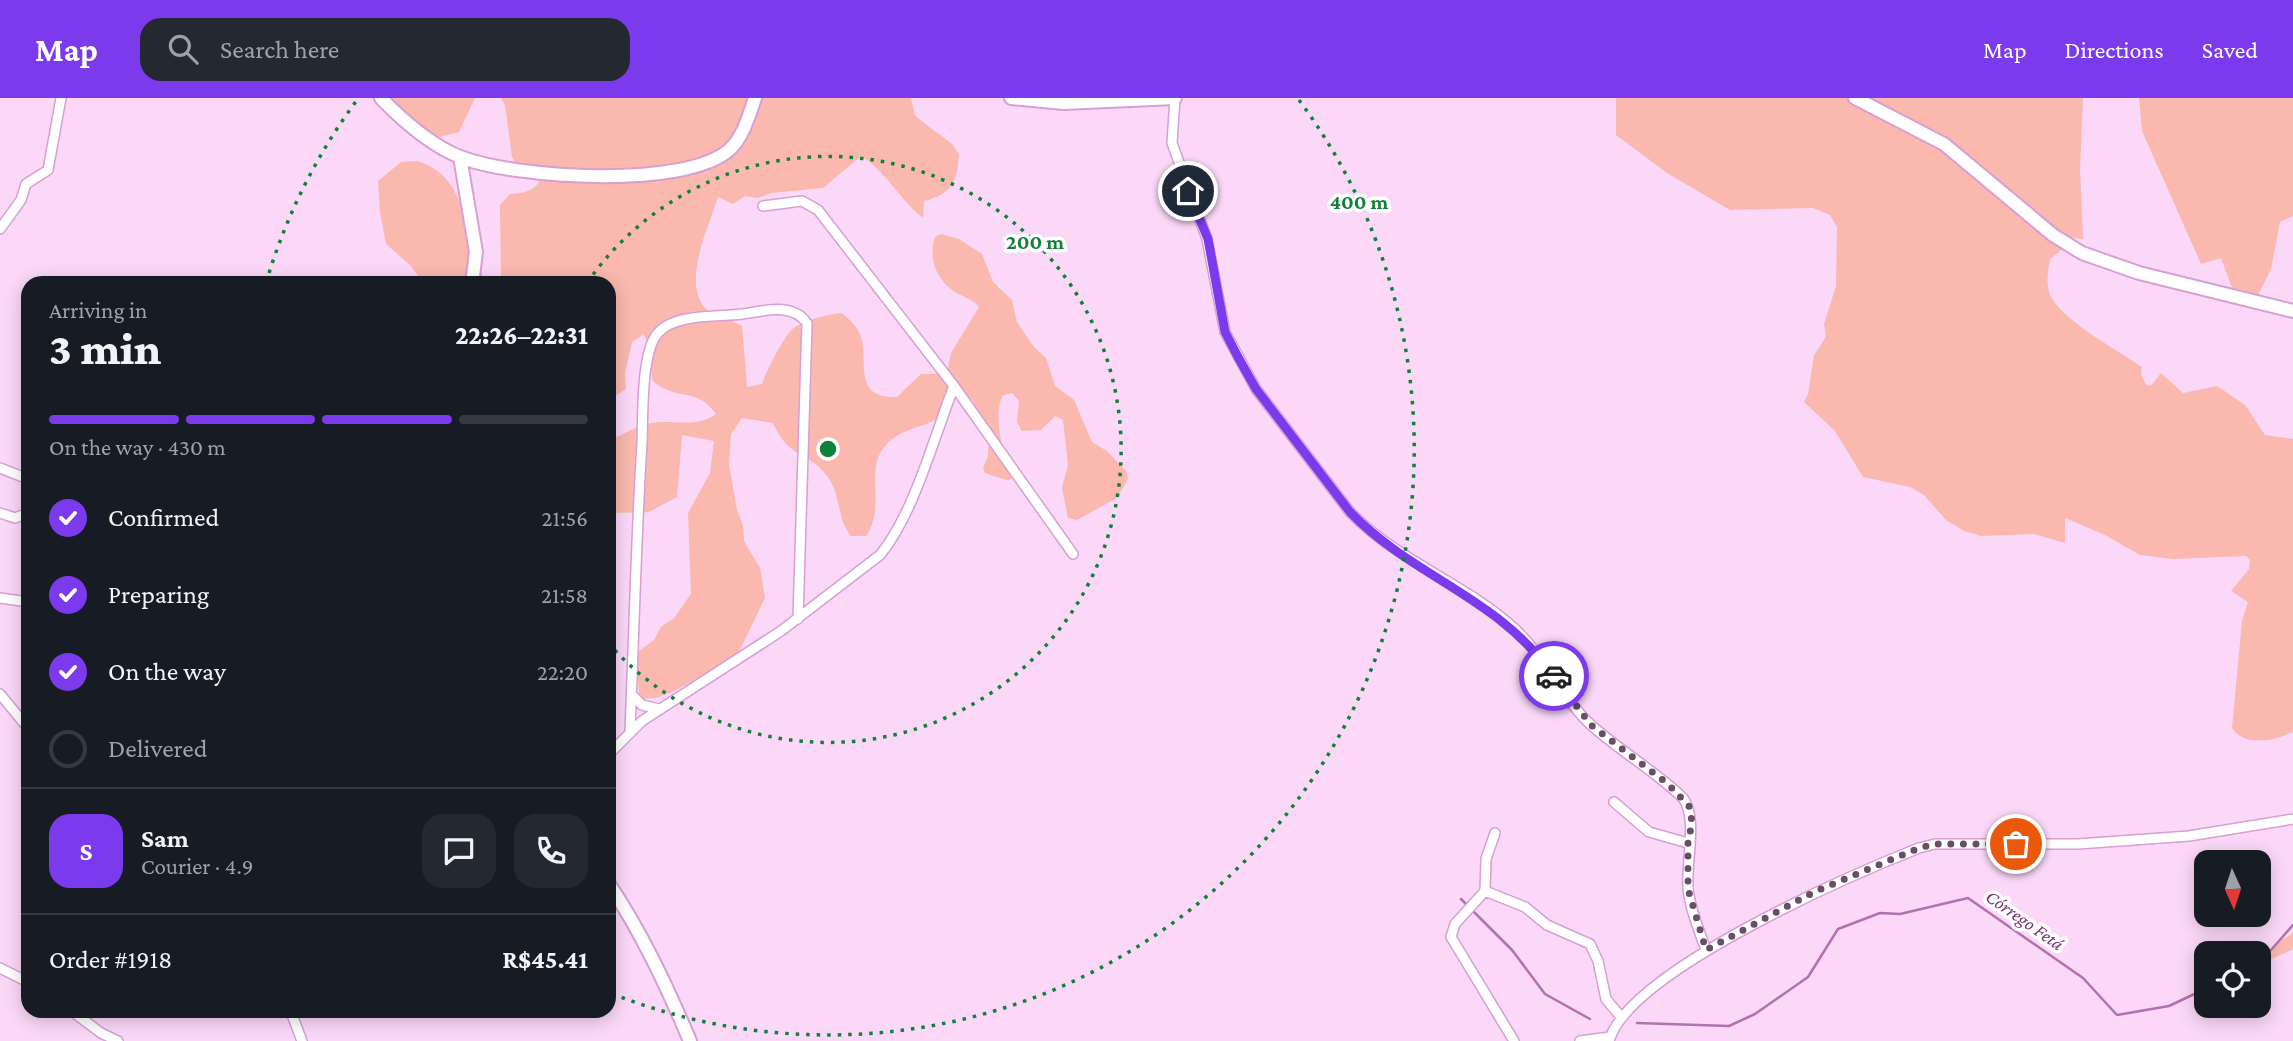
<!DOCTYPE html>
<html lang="en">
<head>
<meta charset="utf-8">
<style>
	body { margin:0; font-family:"Crimson Pro",serif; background:#242831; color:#f1f3f6; height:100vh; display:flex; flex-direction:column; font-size:26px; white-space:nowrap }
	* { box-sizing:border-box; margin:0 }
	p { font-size:23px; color:#9ea1a6 }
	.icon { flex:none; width:38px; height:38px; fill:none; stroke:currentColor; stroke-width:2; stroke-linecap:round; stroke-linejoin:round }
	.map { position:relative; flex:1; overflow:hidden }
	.side { position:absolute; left:21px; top:178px; width:595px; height:742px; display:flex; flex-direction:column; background:#171b24; border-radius:21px; box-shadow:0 4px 18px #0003 }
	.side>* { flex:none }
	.needle { width:46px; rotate:177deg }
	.fabs { position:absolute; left:2194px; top:752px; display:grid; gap:14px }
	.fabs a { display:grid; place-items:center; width:77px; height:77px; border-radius:14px; background:#171b24; box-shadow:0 4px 18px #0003; font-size:35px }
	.pin { position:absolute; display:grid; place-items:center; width:60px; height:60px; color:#fff; margin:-30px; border:4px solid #fff; border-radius:50%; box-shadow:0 2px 7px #0007 }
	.courier { position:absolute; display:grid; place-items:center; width:70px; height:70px; margin:-35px; border:5px solid #7c3aed; border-radius:50%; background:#fff; color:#222; box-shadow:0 2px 9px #0007 }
	.overview em { font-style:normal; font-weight:800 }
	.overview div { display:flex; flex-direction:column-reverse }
	.overview { display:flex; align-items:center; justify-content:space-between; height:119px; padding:0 28px }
	h1 { font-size:46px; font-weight:800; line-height:52px }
	.bar { display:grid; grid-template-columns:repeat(4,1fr); gap:10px 7px; align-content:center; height:84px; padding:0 28px }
	.bar i { height:9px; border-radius:5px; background:#363941 }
	.bar .selected { background:#7c3aed }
	.bar p { grid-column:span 4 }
	.line { display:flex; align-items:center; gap:18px; padding:0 28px; border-top:2px solid #363941 }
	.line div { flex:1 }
	.round { display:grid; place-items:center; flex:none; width:74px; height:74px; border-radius:21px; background:#242831 }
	ol { padding:0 28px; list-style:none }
	li { display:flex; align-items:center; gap:21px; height:77px }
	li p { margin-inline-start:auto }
	li .icon { padding:7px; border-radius:50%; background:#7c3aed; color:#fff; stroke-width:4 }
	li:last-child { color:#9ea1a6 }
	li i { width:38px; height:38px; border:4px solid #363941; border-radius:50% }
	header { display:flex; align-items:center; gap:42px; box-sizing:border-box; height:98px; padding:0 35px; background:#7c3aed; color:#fff }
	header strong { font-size:33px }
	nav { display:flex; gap:38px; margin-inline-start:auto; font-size:24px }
	.search { width:490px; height:63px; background:#242831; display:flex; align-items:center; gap:18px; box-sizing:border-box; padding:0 24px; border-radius:21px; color:#9ea1a6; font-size:26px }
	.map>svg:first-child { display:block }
</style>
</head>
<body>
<header>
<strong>Map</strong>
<div class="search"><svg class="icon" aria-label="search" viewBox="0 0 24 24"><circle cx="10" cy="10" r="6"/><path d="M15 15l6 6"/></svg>Search here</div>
<nav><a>Map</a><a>Directions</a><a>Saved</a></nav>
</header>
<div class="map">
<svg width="2293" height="943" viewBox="0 0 2293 943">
	<rect width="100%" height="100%" fill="#fbd8f8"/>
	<path fill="#fab8ae" d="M382,0H475L459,34L436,40Z
		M501,0H911L915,18L952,46L959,56C957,84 952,96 924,103L923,120C900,102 886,73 861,58L823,90L771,95L758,100L745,98L733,106L718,99C708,131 677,193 712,216C720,221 731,221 742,228L747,289L762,286C766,274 785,235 795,229C808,222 827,216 842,215C851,223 859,230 862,242C867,270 855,300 897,299L921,276H939L946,280L951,255L979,209C973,201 963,199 955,194C936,181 928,161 935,139L941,136L959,141L982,156L993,184L1012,202L1017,224L1034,249L1046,260L1055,288L1074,302L1092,344L1107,353L1126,373L1128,381L1117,400L1077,422L1068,420L1062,390L1068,367L1063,322L1055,318L1041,332L1022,333L1017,324L1019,303L1012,295L1003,297C991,319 1005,359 1012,381L1006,382L985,375L983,370L988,358L989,337L980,325L973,303L955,288C946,338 912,319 886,347C863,371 887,408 866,438H851C837,421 841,396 827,378C808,352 790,363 773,325L742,320L731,336L729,367L737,412L743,427L744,443L760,470L765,500L736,560L672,594L656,600L640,601L636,569L639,553L654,542L661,529L674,520L691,496L688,415L710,375L714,343L682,337L677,399L649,414L609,415V342C623,337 636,328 651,325C674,321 695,331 716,316C697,288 675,304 652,282L650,251L644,236L632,244L625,275L626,291L609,302V186L501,185L500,107L510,96C528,95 537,92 544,75L521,74L512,59L505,7Z
		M1616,0H2083L2080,72L2083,141L2066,139V148L2050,161C2048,172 2046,184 2049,194C2056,219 2119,253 2142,269L2141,276L2146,287L2151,288L2161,275L2183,295L2217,288L2245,307L2265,337L2293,341V634C2275,643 2244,649 2232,630L2242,523L2248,504L2231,493L2249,471L2250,462L2246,458L2173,461L2140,457L2105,437L2065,420V445L2034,436L1981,438L1964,433L1946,422L1924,397L1910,389L1863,379L1835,333L1804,304L1808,296L1814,257L1826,239L1824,226L1836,188L1837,129L1830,117L1813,110L1730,112L1667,75L1616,37Z
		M2139,0H2293V118L2280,124L2271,171L2255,203L2242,204L2231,187L2221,160L2201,166L2142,33Z
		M417,63C474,80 460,145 487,185H423L411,168L386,146L380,114L378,83L401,64Z
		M2293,835V851L2263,865L2278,844Z"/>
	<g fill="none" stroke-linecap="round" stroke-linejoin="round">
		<path stroke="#b173ad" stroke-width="2.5" d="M1461,801L1512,852L1545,896L1590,921
			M2259,860L2271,852L2293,827
			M1637,925L1729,928L1755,916L1808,879L1838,831L1880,815L1900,816L1968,800L2083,880L2117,917L2169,908L2207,890"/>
		<g stroke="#d79fd3" stroke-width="12">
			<path id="street" d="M1175,0L1172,45L1207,141L1225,234L1256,291L1350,414C1399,464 1464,485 1515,531C1545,559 1561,599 1591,627C1620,653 1655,673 1683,700C1698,721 1686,762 1688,790C1690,811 1699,832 1706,852
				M763,108L802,103L818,112L954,288L1073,456
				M0,131L21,102L26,86L48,72L61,0
				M0,370L28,381
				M0,415L15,420L28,415
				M0,500L28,504
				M0,596L28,630
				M632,597L642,607L659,611
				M630,632C634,536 636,441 642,345C643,320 641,256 657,236C673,215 720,219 743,216C764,213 792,204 807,225L798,521
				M609,656L642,623L781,533L880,457C914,416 934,339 954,288
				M1614,704L1649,734L1688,745
				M1495,735L1486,761L1485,793L1455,826L1451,839L1514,943
				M1485,793L1525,809L1547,827L1590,846L1598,863L1606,901L1621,919
				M0,870L28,884
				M73,914L101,935L118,943
				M291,914L302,943
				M1580,943L1610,939
				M1609,943C1629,873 1851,777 1919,750L1935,746H2078L2189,738L2293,721"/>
		</g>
		<g stroke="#d79fd3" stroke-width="16">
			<path id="secondary" d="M381,0C402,22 434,50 463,60C517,80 684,91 729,52C743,40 749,17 755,0
				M1011,0L1064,5L1175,0
				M1855,0L1944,46L2053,137L2082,155L2139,175L2293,213
				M460,59L476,154L472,186
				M609,786C642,835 667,889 690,943"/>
		</g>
		<use href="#street" stroke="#fff" stroke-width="9"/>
		<use href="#secondary" stroke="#fff" stroke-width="12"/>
	</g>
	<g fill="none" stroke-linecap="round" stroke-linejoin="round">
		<path stroke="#674f66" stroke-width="7" stroke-dasharray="0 12.6" d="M1554,578L1591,627L1668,686L1689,708L1692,724L1688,745V791L1706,852L1814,794L1919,750L1935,746H2016"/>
		<path stroke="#7c3aed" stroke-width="9" d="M1188,93L1208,141L1225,234L1238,259L1256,291L1350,414C1415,481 1496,497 1554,578"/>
	</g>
	<g fill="none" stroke="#108138" stroke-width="3.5" stroke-dasharray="3.5 7">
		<path d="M587 185A293 293 0 1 1 610 547"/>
		<path d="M266 185A586 586 0 0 1 357 2M1299 2A586 586 0 0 1 613 896"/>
	</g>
	<g text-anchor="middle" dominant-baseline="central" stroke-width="7" stroke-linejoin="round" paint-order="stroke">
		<g font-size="19" font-style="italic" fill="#7c317a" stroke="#fff">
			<text transform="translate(2025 822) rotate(35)">Córrego Fetá</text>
		</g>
	</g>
	<circle cx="828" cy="351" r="10" fill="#108138" stroke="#fff" stroke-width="3.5"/>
	<g font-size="21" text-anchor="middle" font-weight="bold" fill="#108138" stroke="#fff" stroke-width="7" stroke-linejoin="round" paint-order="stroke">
		<text x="1359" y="111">400 m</text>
		<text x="1035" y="151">200 m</text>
	</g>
</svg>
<div class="fabs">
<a><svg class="needle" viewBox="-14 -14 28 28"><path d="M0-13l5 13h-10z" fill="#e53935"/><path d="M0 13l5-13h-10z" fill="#9ea1a6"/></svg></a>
<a><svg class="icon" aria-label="locate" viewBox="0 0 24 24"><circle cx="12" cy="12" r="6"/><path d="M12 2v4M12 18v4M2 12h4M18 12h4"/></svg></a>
</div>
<div class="pin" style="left:2016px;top:746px;background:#ea580c"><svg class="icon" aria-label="bag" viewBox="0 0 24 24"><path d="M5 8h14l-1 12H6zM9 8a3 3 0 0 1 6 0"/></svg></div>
<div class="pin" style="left:1188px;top:93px;background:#1f2937"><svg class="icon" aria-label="home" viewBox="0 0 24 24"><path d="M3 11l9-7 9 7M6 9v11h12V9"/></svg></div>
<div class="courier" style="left:1554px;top:578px"><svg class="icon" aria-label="car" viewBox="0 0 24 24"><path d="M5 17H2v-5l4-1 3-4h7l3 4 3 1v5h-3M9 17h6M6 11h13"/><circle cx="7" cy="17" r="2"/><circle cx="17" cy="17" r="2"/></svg></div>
<section class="side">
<div class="overview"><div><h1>3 min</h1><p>Arriving in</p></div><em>22:26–22:31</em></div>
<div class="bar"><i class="selected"></i><i class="selected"></i><i class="selected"></i><i></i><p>On the way · 430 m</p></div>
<ol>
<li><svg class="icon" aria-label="check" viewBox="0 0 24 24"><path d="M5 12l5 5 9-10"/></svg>Confirmed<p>21:56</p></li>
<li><svg class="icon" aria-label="check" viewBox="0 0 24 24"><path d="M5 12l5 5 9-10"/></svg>Preparing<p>21:58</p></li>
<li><svg class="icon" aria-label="check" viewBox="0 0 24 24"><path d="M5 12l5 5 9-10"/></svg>On the way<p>22:20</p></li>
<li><i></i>Delivered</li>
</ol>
<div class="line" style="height:126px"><b class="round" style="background:#7c3aed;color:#fff">S</b><div><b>Sam</b><p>Courier · 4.9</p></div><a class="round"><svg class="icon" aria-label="chat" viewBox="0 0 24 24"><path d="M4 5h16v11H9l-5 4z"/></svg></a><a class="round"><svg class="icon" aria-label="phone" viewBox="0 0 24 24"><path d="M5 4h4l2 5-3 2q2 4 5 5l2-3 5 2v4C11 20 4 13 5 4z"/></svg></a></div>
<div class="line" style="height:91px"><div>Order #1918</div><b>R$45.41</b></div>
</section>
</div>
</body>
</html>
